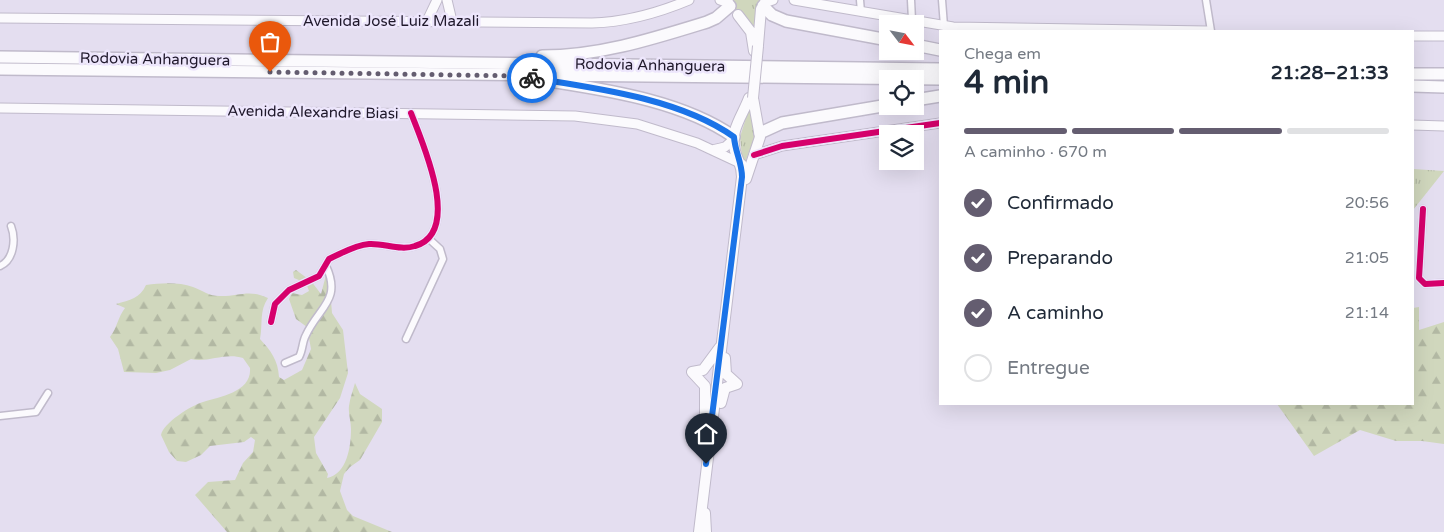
<!DOCTYPE html>
<html lang="pt">
<head>
<meta charset="utf-8">
<style>
	body { margin:0; font-family:"Varela Round",sans-serif; background:#f2f2f3; color:#1f2937; height:100vh; display:flex; flex-direction:column; font-size:19px; white-space:nowrap }
	* { box-sizing:border-box; margin:0 }
	p { font-size:16px; color:#747a83 }
	.icon { flex:none; width:28px; height:28px; fill:none; stroke:currentColor; stroke-width:2; stroke-linecap:round; stroke-linejoin:round }
	.map { position:relative; flex:1; overflow:hidden }
	.panel { position:absolute; left:939px; top:30px; width:475px; height:375px; display:flex; flex-direction:column; background:#fff; border-radius:0px; box-shadow:0 5px 20px #0002 }
	.panel>* { flex:none }
	.needle { width:32px; rotate:122deg }
	.controls { position:absolute; left:879px; top:15px; display:grid; gap:10px }
	.controls a { display:grid; place-items:center; width:45px; height:45px; border-radius:0px; background:#fff; box-shadow:0 5px 20px #0002; font-size:25px }
	.pin { position:absolute; display:grid; place-items:center; width:42px; height:42px; color:#fff; margin:-51px -21px; border-radius:50% 50% 50% 0; rotate:-45deg; box-shadow:0 0 5px #0007 }
	.pin .icon { rotate:45deg }
	.courier { position:absolute; display:grid; place-items:center; width:50px; height:50px; margin:-25px; border:4px solid #1a73e8; border-radius:50%; background:#fff; color:#222; box-shadow:0 1px 6px #0007 }
	.summary em { font-style:normal; font-weight:700 }
	.summary div { display:flex; flex-direction:column-reverse }
	.summary { display:flex; align-items:center; justify-content:space-between; height:85px; padding:0 25px }
	h1 { font-size:32px; font-weight:700; line-height:38px }
	.bar { display:grid; grid-template-columns:repeat(4,1fr); gap:8px 5px; align-content:center; height:60px; padding:0 25px }
	.bar i { height:6px; border-radius:4px; background:#e0e1e3 }
	.bar .selected { background:#645d70 }
	.bar p { grid-column:span 4 }
	ol { padding:0 25px; list-style:none }
	li { display:flex; align-items:center; gap:15px; height:55px }
	li p { margin-inline-start:auto }
	li .icon { padding:5px; border-radius:50%; background:#645d70; color:#fff; stroke-width:4 }
	li:last-child { color:#747a83 }
	li i { width:28px; height:28px; border:2px solid #e0e1e3; border-radius:50% }
	.map>svg:first-child { display:block }
</style>
</head>
<body>
<div class="map">
<svg width="1444" height="532" viewBox="0 0 1444 532">
	<defs>
		<pattern id="grass-tufts" width="24" height="20" patternUnits="userSpaceOnUse" patternTransform="scale(1.25)"><rect width="24" height="20" fill="#d0d7bd"/><path d="M3 7l-1-3M5 7V3M7 7l1-3M15 17l-1-3M17 17v-4M19 17l1-3" fill="none" stroke="#b2b8a3"/></pattern>
		<pattern id="forest-firs" width="22" height="20" patternUnits="userSpaceOnUse" patternTransform="scale(1.25)"><rect width="22" height="20" fill="#d0d7bd"/><path d="M5 1l3.5 6h-7zM16 11l3.5 6h-7z" fill="#b2b8a3"/></pattern>
	</defs>
	<rect width="100%" height="100%" fill="#e4def0"/>
	<path fill="url(#grass-tufts)" d="M732,0H761L757,41L734,7Z
		M751,102L755,136L743,168L740,137Z
		M1413,169L1444,171L1413,210L1412,169Z"/>
	<path fill="url(#forest-firs)" d="M296,270L311,281L321,294L326,275L335,282L327,302L331,301L332,313L343,330L348,373L340,398L314,437L316,453L328,474L327,478C347,474 351,447 351,429C351,422 348,413 349,406C350,398 353,390 355,383L360,394L382,409V422L360,460L350,467L344,474L340,491L347,510L353,516L392,532H227L195,495L208,482L235,480L243,463L253,452L255,440L251,437L244,442L210,446L201,455L186,462L177,461L169,452L161,435C163,423 192,405 203,402C220,397 252,392 250,368L243,358C225,352 208,363 191,359L170,370L156,373L124,372L118,349L110,337C117,328 118,317 125,308L116,304C130,300 140,298 146,285C161,283 179,282 193,287C204,291 210,297 222,296C239,296 250,289 268,298C259,311 263,324 260,339C271,351 278,360 279,377L284,380L302,370L311,349L307,327L296,319L289,299L292,293L302,295L309,291L306,283L294,278L293,272Z
		M1419,307V330L1444,322V444L1422,441H1396L1360,430L1314,456L1277,404H1412L1413,308Z"/>
	<g fill="none" stroke-linecap="round" stroke-linejoin="round">
		<g stroke="#c0bacb" stroke-width="9">
			<path id="street" d="M860,0L861,12
				M911,0L912,20
				M942,0L944,26
				M1206,0L1211,31
				M1423,209L1419,278L1425,284L1444,283
				M0,266C14,260 16,239 11,226
				M271,322L275,304L289,290L319,276L329,259L333,257C344,252 356,245 369,244C384,243 400,251 415,246C463,232 422,142 411,113
				M406,339L443,259L440,249L428,238
				M285,363L299,357C303,350 302,342 306,335C319,307 342,300 326,266
				M0,416L36,412L48,393"/>
		</g>
		<g stroke="#c0bacb" stroke-width="11">
			<path id="secondary" d="M447,0L452,21
				M720,0L729,3
				M794,0L953,27L1208,31
				M764,3L773,0
				M0,18L592,23C626,22 658,13 689,0
				M427,21L437,0
				M1412,36H1444
				M0,108L575,116L637,124L697,143L742,164
				M1412,125L1444,126
				M712,150L725,147L734,139
				M754,155L782,146L940,123"/>
		</g>
		<g stroke="#c0bacb" stroke-width="12">
			<path id="primary" d="M738,15L751,32L754,51
				M758,45L761,9
				M746,179L760,137L753,98
				M725,358L726,374L737,384
				M692,372L705,386V416L711,425
				M692,372L703,370L720,347
				M721,403L725,388L737,384
				M705,513L706,532
				M699,532L742,177C742,164 738,162 735,151C729,131 743,115 749,98"/>
		</g>
		<g stroke="#c0bacb" stroke-width="14">
			<path id="highway" d="M763,6L772,15L786,21L888,40
				M915,45L940,50
				M542,56C599,56 652,39 707,22L716,18L730,6
				M0,57L940,69
				M0,69L940,79
				M1412,74H1444
				M556,82C614,91 686,103 734,137
				M1412,86L1444,87
				M915,100L940,96
				M760,133L782,123L888,105"/>
		</g>
		<use href="#street" stroke="#fbfafd" stroke-width="6"/>
		<use href="#secondary" stroke="#fbfafd" stroke-width="9"/>
		<use href="#primary" stroke="#fbfafd" stroke-width="10"/>
		<use href="#highway" stroke="#fbfafd" stroke-width="11"/>
		<g stroke="#c0bacb" stroke-width="12" stroke-linecap="butt">
			<path id="primary-bridge" d="M753,98L758,46"/>
		</g>
		<use href="#primary-bridge" stroke="#fbfafd" stroke-width="10"/>
		<g stroke="#ede6fc" stroke-width="9">
			<path id="cycleway" d="M754,155L782,146L940,123
				M1423,209L1419,278L1425,284L1444,283
				M271,322L275,304L289,290L319,276L329,259L333,257C344,252 356,245 369,244C384,243 400,251 415,246C463,232 422,142 411,113"/>
		</g>
		<use href="#cycleway" stroke="#d6006c" stroke-width="6"/>
	</g>
	<g fill="none" stroke-linecap="round" stroke-linejoin="round">
		<path stroke="#645d70" stroke-width="5" stroke-dasharray="0 9" d="M270,72L520,76L532,78"/>
		<path stroke="#1a73e8" stroke-width="6" d="M532,78C596,88 681,99 734,137C735,152 742,162 742,177L706,464"/>
	</g>
	<g text-anchor="middle" dominant-baseline="central" stroke-width="5" stroke-linejoin="round" paint-order="stroke">
		<g font-size="15" fill="#1f182b" stroke="#ede6fc">
			<text x="391" y="21">Avenida José Luiz Mazali</text>
			<text transform="translate(155 59) rotate(1)">Rodovia Anhanguera</text>
			<text transform="translate(650 65) rotate(1)">Rodovia Anhanguera</text>
			<text transform="translate(313 112) rotate(1)">Avenida Alexandre Biasi</text>
		</g>
	</g>
</svg>
<div class="controls">
<a><svg class="needle" viewBox="-14 -14 28 28"><path d="M0-13l5 13h-10z" fill="#e53935"/><path d="M0 13l5-13h-10z" fill="#747a83"/></svg></a>
<a><svg class="icon" aria-label="locate" viewBox="0 0 24 24"><circle cx="12" cy="12" r="6"/><path d="M12 2v4M12 18v4M2 12h4M18 12h4"/></svg></a>
<a><svg class="icon" aria-label="layers" viewBox="0 0 24 24"><path d="M12 4l9 5-9 5-9-5zM3 14l9 5 9-5"/></svg></a>
</div>
<div class="pin" style="left:270px;top:72px;background:#ea580c"><svg class="icon" aria-label="bag" viewBox="0 0 24 24"><path d="M5 8h14l-1 12H6zM9 8a3 3 0 0 1 6 0"/></svg></div>
<div class="pin" style="left:706px;top:464px;background:#1f2937"><svg class="icon" aria-label="home" viewBox="0 0 24 24"><path d="M3 11l9-7 9 7M6 9v11h12V9"/></svg></div>
<div class="courier" style="left:532px;top:78px"><svg class="icon" aria-label="bike" viewBox="0 0 24 24"><circle cx="6" cy="16" r="4"/><circle cx="18" cy="16" r="4"/><path d="M6 16l4-8h5l3 8M10 8l3 8H6M13 5h3"/></svg></div>
<section class="panel">
<div class="summary"><div><h1>4 min</h1><p>Chega em</p></div><em>21:28–21:33</em></div>
<div class="bar"><i class="selected"></i><i class="selected"></i><i class="selected"></i><i></i><p>A caminho · 670 m</p></div>
<ol>
<li><svg class="icon" aria-label="check" viewBox="0 0 24 24"><path d="M5 12l5 5 9-10"/></svg>Confirmado<p>20:56</p></li>
<li><svg class="icon" aria-label="check" viewBox="0 0 24 24"><path d="M5 12l5 5 9-10"/></svg>Preparando<p>21:05</p></li>
<li><svg class="icon" aria-label="check" viewBox="0 0 24 24"><path d="M5 12l5 5 9-10"/></svg>A caminho<p>21:14</p></li>
<li><i></i>Entregue</li>
</ol>
</section>
</div>
</body>
</html>
